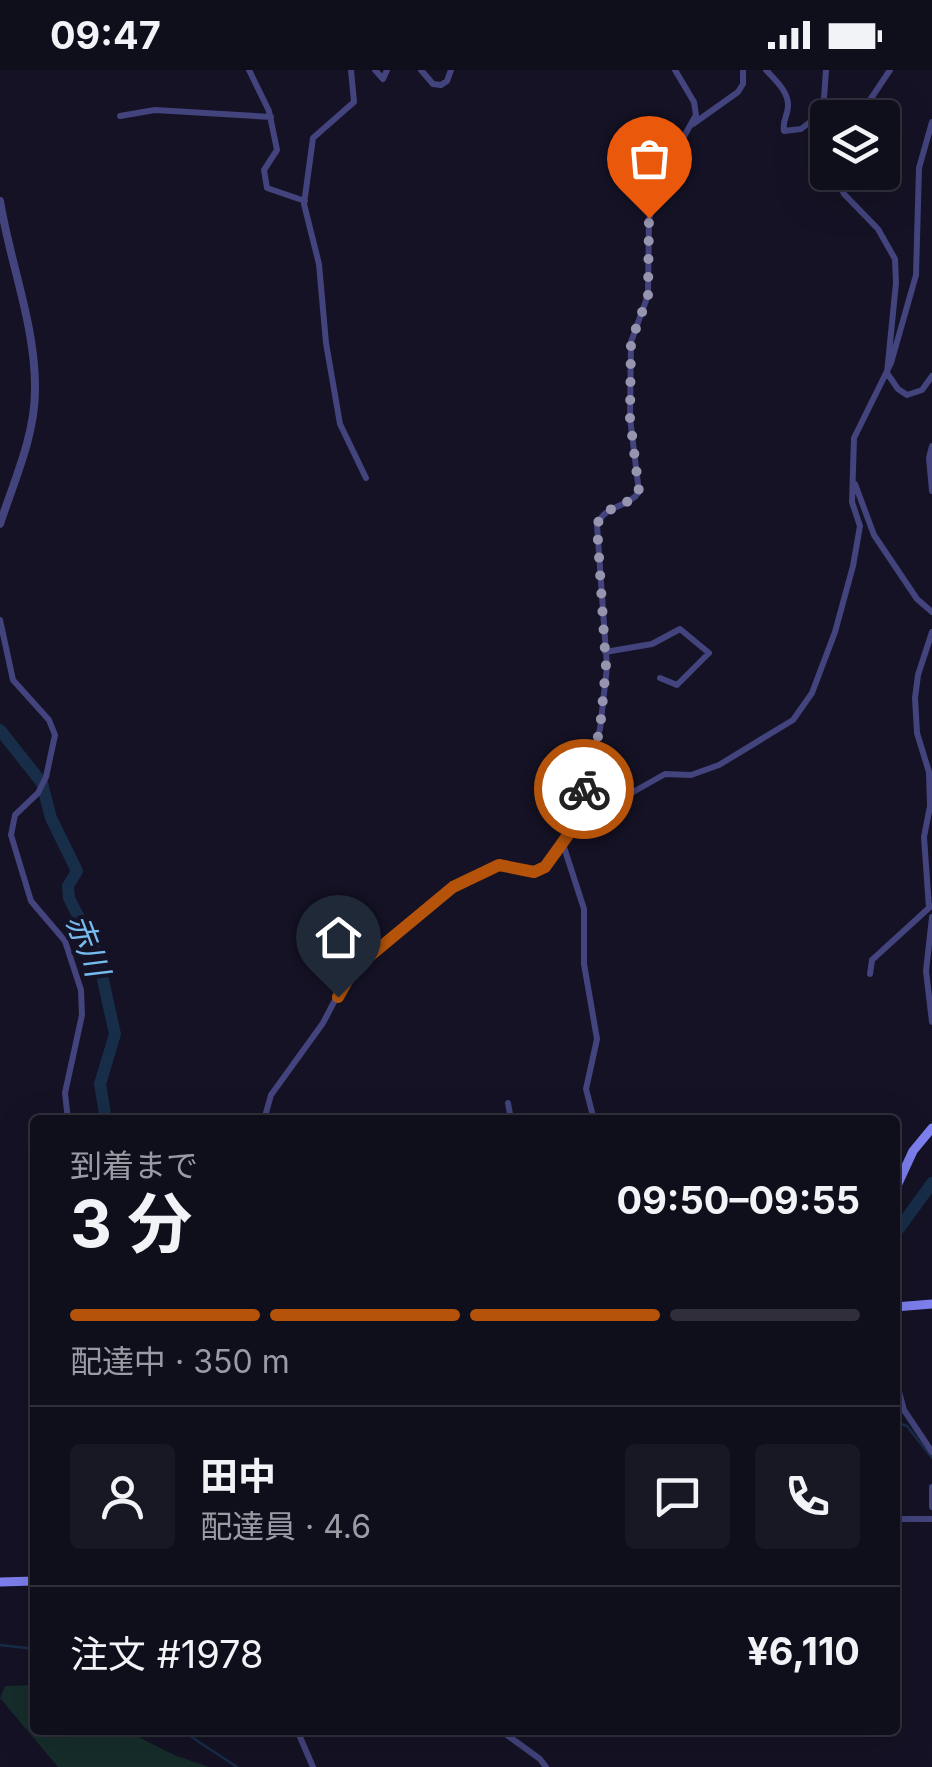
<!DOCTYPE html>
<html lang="ja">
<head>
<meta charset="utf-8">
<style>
	body { margin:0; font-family:Inter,"Noto Sans JP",sans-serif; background:#181724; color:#f1f3f6; height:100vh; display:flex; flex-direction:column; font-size:38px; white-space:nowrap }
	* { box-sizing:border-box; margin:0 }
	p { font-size:32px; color:#9b9ca3 }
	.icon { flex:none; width:55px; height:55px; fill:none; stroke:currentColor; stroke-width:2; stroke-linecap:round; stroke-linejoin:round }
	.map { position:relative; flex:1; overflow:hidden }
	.panel { position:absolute; left:30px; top:1045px; width:870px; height:620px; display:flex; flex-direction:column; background:#0f0e1b; border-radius:10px; box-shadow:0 10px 40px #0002,0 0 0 2px #2f2e3a }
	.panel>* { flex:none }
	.buttons { position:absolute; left:810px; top:30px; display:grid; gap:20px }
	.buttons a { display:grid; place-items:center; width:90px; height:90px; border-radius:10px; background:#0f0e1b; box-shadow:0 10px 40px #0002,0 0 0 2px #2f2e3a; font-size:50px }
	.pin { position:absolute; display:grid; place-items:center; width:85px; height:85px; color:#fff; margin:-102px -42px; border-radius:50% 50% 50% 0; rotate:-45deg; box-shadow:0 0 10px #0007 }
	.pin .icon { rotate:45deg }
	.courier { position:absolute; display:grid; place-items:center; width:100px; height:100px; margin:-50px; border:8px solid #b45309; border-radius:50%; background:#fff; color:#222; box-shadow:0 2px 12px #0007 }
	.summary em { font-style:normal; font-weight:700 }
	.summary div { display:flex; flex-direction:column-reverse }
	.summary { display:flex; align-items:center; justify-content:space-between; height:170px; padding:0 40px }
	h1 { font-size:65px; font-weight:700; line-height:75px }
	.bar { display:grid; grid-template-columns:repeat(4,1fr); gap:15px 10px; align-content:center; height:120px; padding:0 40px }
	.bar i { height:12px; border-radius:8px; background:#2f2e3a }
	.bar .on { background:#b45309 }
	.bar p { grid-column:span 4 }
	.line { display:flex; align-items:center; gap:25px; padding:0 40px; border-top:2px solid #2f2e3a }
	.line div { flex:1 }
	.round { display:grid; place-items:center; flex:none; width:105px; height:105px; border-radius:10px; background:#181724 }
	.status { display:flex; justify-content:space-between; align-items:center; height:70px; padding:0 50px; background:#0f0e1b; direction:ltr }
	.status svg { height:28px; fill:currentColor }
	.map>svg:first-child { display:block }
</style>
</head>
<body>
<div class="status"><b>09:47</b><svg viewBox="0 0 49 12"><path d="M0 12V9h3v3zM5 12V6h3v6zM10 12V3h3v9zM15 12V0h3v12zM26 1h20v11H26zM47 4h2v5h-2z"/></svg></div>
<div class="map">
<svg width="932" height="1697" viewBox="0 0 932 1697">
	<rect width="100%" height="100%" fill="#141224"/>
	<path fill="#162d2c" d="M35,1615V1660H125L174,1685L209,1697H58L0,1628L5,1616Z"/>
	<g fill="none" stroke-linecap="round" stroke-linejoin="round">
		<path stroke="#172d48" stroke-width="2.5" d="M895,1352L907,1356L932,1388
			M0,1575L35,1579
			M181,1660L237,1697"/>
		<path stroke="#172d48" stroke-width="12" d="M0,660L42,713L51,748L77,801L68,816L69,828L97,883L115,964L100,1014L106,1050
			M895,1164L932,1113"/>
		<path stroke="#43437d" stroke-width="6" d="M249,0L269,41L277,80L264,100L267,118L305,131
			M351,0L354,32L313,68L304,134L319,194L326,273L340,354L366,408
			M375,0L383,9L387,0
			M421,0L433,14L441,15L447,11L451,0
			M766,0C775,10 789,22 788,36C788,46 782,50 784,61L801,59L823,42L826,0
			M120,46L155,40L271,47
			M851,48L870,30L890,0
			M693,54L738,22L743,14V0
			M835,102L844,124L878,159L895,189L896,213L887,303L898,319L907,325L922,320L932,306
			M932,376L929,388L932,421
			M855,414L874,465L917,529L932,542
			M0,550L13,610L49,650L55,665L46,707L38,723L15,745L11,765L31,831L65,871L81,920L82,945L65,1023L68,1050
			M605,582L652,574L680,559L709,583L677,615L660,608
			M575,746L596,743L665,704L691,705L719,695L793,650L812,623L835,562L853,496L860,456L852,432L854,368L891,293L916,205L919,98L932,52
			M929,838L924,767L930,736L929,702L917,663L915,628L918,605L932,562
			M932,847L926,901L932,952
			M870,904L872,890L931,836
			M508,1033L511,1050
			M264,1050L271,1025L323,953L347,907L374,879L444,823L478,803L499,795L539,802L562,775
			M594,1050L586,1019L597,969L584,894V839L563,774L575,746L600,659L607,597L597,455C605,434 628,438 639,422L630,348L631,272L648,225L649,149L668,95L696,45L694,32L675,0
			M895,1307L904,1340L932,1382
			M932,1417V1437
			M895,1449H932
			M297,1660L313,1697
			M500,1660L540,1689L546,1697"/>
		<path stroke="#43437d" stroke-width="8" d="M0,131C10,193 36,257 35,320C35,366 14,411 0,454"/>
		<path stroke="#7d7fee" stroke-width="9" d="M895,1120L913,1081L932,1058
			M895,1237L932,1234
			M0,1512L35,1511"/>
	</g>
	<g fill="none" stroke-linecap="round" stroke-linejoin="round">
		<path stroke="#9694af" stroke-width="10" stroke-dasharray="0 18" d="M584,719L600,659L606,597L597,455C605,434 627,438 639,422L630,348L631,272L648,226L649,148"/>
		<path stroke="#b45309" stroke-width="12" d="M338,927L353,900L453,817L499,795L534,802L545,797L568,765L584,719"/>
	</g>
	<g text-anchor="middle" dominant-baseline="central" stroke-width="8" stroke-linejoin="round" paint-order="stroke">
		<g font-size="32" font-style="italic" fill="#75bbed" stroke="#141224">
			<text transform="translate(88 875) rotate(69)">赤川</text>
		</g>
	</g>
</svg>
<div class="buttons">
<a><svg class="icon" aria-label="layers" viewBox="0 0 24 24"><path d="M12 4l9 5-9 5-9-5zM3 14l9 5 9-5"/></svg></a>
</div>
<div class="pin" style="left:649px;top:148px;background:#ea580c"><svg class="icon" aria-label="bag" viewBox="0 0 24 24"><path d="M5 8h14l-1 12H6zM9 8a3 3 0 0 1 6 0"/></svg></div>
<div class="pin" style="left:338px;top:927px;background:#1f2937"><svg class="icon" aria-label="home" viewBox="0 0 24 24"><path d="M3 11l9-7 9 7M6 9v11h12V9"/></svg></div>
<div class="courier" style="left:584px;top:719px"><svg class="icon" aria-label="bike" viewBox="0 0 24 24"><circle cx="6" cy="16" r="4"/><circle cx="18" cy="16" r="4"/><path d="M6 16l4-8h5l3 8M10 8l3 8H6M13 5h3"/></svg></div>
<section class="panel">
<div class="summary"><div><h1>3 分</h1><p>到着まで</p></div><em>09:50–09:55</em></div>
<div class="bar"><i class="on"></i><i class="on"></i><i class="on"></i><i></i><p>配達中 · 350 m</p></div>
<div class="line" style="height:180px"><a class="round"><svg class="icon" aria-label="person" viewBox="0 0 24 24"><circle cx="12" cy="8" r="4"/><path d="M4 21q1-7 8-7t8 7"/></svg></a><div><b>田中</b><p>配達員 · 4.6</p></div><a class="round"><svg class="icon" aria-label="chat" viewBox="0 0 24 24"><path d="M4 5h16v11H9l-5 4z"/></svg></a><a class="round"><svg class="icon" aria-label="phone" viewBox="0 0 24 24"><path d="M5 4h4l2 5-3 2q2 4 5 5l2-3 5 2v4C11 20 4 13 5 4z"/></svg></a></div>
<div class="line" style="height:130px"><div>注文 #1978</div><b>¥6,110</b></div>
</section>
</div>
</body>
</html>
